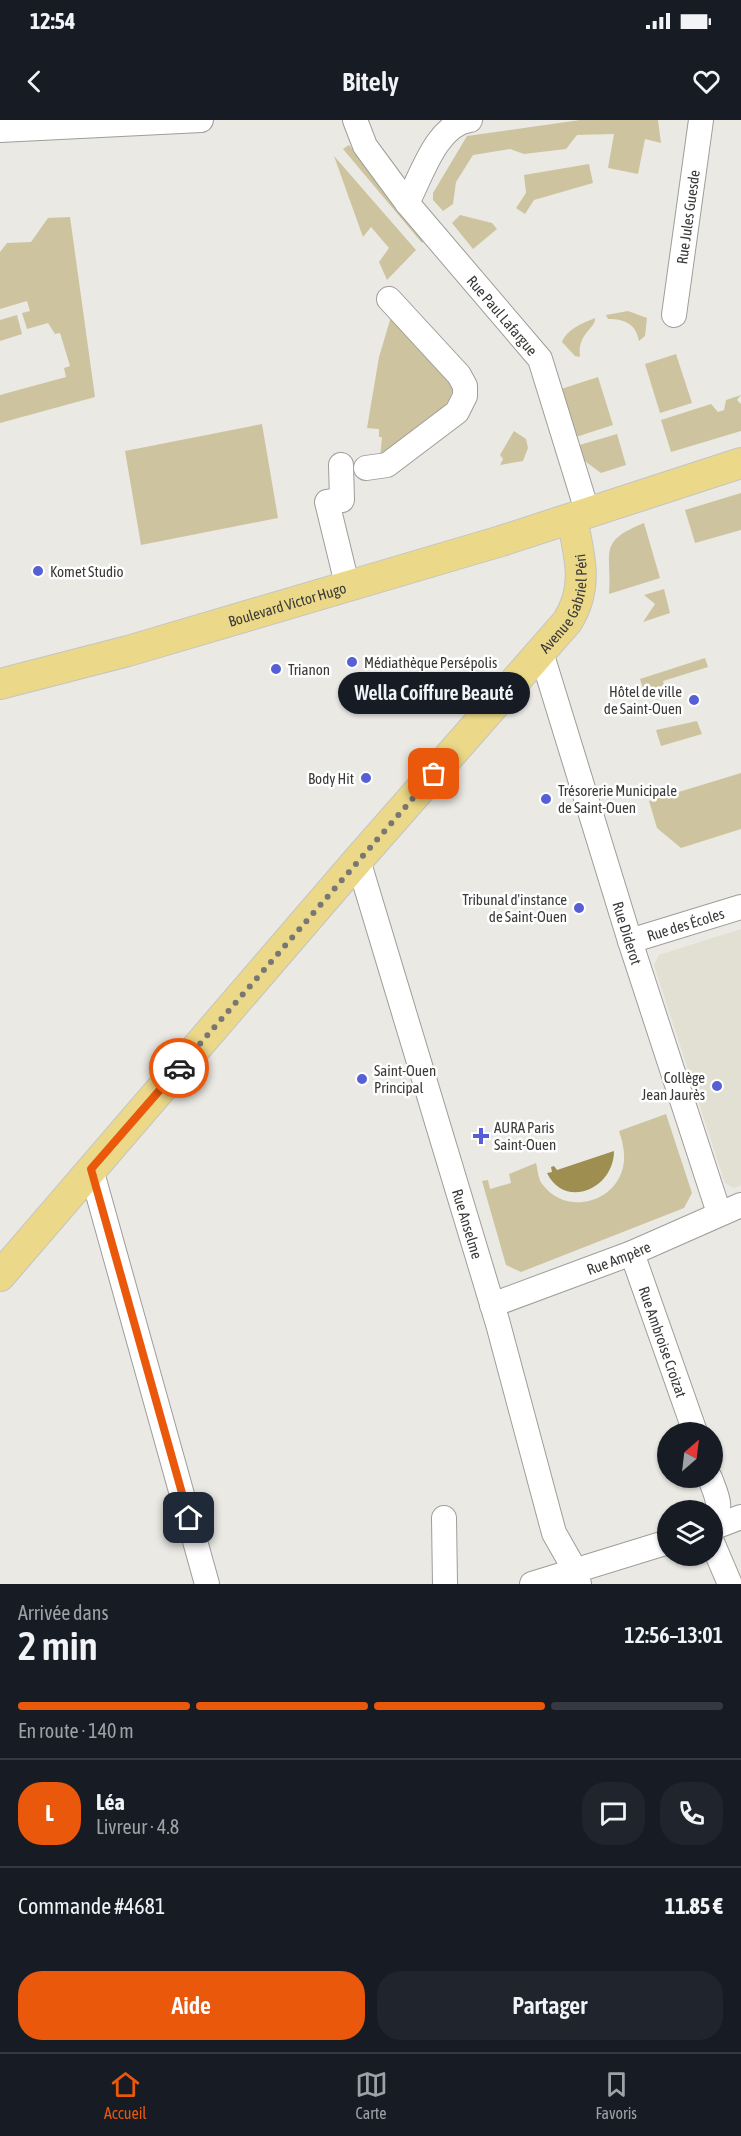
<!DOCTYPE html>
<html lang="fr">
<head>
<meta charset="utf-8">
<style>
	body { margin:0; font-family:"Asap Condensed",sans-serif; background:#20242c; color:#f1f3f6; height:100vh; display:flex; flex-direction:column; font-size:22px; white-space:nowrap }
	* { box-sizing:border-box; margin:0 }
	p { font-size:20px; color:#9ea1a6 }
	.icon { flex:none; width:33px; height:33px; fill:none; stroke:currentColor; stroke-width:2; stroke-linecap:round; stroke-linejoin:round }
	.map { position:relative; height:1464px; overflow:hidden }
	.side { display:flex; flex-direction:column; background:#171b24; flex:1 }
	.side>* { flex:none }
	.needle { width:39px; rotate:28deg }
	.controls { position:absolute; left:657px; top:1302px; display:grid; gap:12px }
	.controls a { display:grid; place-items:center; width:66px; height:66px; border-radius:50%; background:#171b24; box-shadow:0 2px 4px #0004; font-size:30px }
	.pin { position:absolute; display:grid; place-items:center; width:51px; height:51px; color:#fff; margin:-26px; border-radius:12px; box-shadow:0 3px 9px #0006 }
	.courier { position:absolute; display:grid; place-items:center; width:60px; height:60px; margin:-30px; border:4px solid #ea580c; border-radius:50%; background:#fff; color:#222; box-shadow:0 2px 8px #0007 }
	.bubble { position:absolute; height:42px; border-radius:21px; background:#171b24; box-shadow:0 2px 4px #0004; font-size:20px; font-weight:600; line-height:42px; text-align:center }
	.summary em { font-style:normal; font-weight:600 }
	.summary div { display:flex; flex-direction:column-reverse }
	.summary { display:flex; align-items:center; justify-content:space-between; height:102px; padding:0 18px }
	h1 { font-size:39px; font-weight:600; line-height:45px }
	.bar { display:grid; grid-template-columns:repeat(4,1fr); gap:9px 6px; align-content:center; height:72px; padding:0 18px }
	.bar i { height:8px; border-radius:4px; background:#363941 }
	.bar .on { background:#ea580c }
	.bar p { grid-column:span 4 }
	.line { display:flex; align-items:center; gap:15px; padding:0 18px; border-top:2px solid #363941 }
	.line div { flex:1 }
	.round { display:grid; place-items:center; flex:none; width:63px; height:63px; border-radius:24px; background:#20242c }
	.action { display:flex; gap:12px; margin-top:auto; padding:12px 18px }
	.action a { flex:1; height:69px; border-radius:24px; background:#ea580c; color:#fff; font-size:24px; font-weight:600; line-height:69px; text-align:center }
	.action a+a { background:#20242c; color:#f1f3f6 }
	.status { display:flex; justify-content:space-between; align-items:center; height:42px; padding:0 30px; background:#171b24; direction:ltr }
	.status svg { height:16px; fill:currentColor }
	header { display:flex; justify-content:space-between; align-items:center; height:78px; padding:0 18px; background:#171b24; font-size:27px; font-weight:600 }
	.dock { display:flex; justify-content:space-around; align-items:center; height:84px; border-top:2px solid #363941; background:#171b24; font-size:16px; color:#9ea1a6 }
	.dock a { display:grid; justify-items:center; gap:3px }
	.dock .on { color:#ea580c }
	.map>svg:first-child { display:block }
</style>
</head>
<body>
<div class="status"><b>12:54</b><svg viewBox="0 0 49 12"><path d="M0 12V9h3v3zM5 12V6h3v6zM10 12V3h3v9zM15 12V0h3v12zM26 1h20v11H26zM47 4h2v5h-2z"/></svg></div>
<header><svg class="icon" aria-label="back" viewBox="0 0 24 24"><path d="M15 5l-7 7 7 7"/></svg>Bitely<svg class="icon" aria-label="heart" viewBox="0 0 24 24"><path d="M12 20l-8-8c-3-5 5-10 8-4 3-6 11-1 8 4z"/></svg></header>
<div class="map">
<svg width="741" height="1464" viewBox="0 0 741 1464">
	<rect width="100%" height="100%" fill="#eae9e4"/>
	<path fill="#e2dfd3" d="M741,809V1065L734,1068L725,1063L654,845L659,835Z"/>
	<path fill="#cdc49f" d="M580,0H658L661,23L645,19L638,54L608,48L614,14L577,15L566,29L524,34L510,29L473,35L456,62L453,84L443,91L433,80V73L467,16Z
		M349,25L427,118L422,123L343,29Z
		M334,36L416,130L387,160L379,142L389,128L371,107L363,117Z
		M589,44L593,63L534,80L525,94L516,88L526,73L524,55Z
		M460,95L492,103L497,109L473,129L452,103Z
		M70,97L95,277L0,303V275L66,257L64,248L70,246L60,213L55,214L48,203L27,209L22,193L30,191L27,181L0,189V132L7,123L31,122L48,98Z
		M393,190L455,259C451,298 410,316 380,338L382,317H379V309L367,308L379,237Z
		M628,191L647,198L645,216L639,221C636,204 625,199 608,199L606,195Z
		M17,195L22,214L0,221V200Z
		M595,198C596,209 577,213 580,237L575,236L562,222C567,209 583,203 595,198Z
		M676,234L692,283L660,293L645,244Z
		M598,257L613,305L573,318L558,270Z
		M741,275L737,280L741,284V311L671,332L661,300L711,284L718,292L724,290L726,280Z
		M262,304L278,398L141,425L125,331Z
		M514,311L526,319L528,328L523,341L500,345L503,339L500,335Z
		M617,314L626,345L601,353L582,339L576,326Z
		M741,373V410L695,423L685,390Z
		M644,403L660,458L609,474C612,431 597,422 644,403Z
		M664,469L670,493L643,502L655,484L644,475Z
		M705,538L708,547L663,561L664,565L644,572L640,559Z
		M697,601L702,614L661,626L656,610Z
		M741,653V709L681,728L657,708L649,681Z
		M666,994L692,1073L684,1088L521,1152L506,1145L482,1061L488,1060L490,1069L511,1063L509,1054L536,1043C538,1050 538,1060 543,1065C563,1092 606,1086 620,1056C627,1041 624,1026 619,1011Z"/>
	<path fill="#9e8e50" d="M614,1031C614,1069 565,1090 547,1053L552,1052L551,1047L554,1046L557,1050Z"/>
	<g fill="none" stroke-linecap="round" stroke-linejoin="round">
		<g stroke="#9f9d99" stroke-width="26">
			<g id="minor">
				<path id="s1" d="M355,0L365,26L407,83L540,239L588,394"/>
				<path d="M0,10L201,0"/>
				<path d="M407,83C422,55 436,5 470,0"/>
				<path id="s2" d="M674,195L701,0"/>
				<path d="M341,345L342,380L327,382L347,464"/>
				<path d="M366,348L387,345L457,292L465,276V266L459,255L389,179"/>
				<path id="s3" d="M541,532L630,821L719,1093"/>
				<path id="s4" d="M358,740L498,1204L554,1413L575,1450L579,1464"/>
				<path id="s5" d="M630,821L741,787"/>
				<path d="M91,1049L207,1464"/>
				<path id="s6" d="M632,1133L695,1312"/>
				<path id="s7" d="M492,1185L632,1133L741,1085"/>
				<path d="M710,1358C716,1375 724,1387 712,1403"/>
				<path d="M444,1398L445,1464"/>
				<path d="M712,1408L741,1397"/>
				<path d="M712,1422L730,1464"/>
				<path d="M532,1464L668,1422"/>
			</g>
		</g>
		<g stroke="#c4c4c3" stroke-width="32">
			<g id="major">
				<path id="s8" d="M0,564L128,531L501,421L741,343"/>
				<path id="s9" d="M0,1156L358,740L567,502C589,468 580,437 572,399"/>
			</g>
		</g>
		<use href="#minor" stroke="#fff" stroke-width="24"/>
		<use href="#major" stroke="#ebd989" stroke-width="30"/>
	</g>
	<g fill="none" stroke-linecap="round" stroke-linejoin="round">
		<path stroke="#787774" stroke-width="6" stroke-dasharray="0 10.8" d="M179,948L434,654"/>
		<path stroke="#ea580c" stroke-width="8" d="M179,948L91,1049L189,1398"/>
	</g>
	<g fill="#575fd6" stroke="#fff" stroke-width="2">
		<circle cx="38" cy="451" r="6"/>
		<circle cx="352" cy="542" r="6"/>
		<circle cx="276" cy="549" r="6"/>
		<circle cx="694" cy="580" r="6"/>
		<circle cx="366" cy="658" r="6"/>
		<circle cx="546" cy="679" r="6"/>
		<circle cx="579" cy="788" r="6"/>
		<circle cx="362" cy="959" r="6"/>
		<circle cx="717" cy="966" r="6"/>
		<path d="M478 1007h6v6h6v6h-6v6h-6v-6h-6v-6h6z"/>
	</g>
	<g text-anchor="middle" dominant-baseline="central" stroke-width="5" stroke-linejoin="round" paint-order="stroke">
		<g font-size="15" fill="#3a3a38" stroke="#fff">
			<text stroke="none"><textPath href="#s2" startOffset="99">Rue Jules Guesde</textPath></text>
			<text stroke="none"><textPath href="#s1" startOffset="246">Rue Paul Lafargue</textPath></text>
			<text stroke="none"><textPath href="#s9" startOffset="882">Avenue Gabriel Péri</textPath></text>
			<text stroke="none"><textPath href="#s8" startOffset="298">Boulevard Victor Hugo</textPath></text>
			<text stroke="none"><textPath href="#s5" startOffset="58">Rue des Écoles</textPath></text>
			<text stroke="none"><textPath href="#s3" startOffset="294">Rue Diderot</textPath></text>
			<text stroke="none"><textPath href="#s4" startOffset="380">Rue Anselme</textPath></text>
			<text stroke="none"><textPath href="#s7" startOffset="135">Rue Ampère</textPath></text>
			<text stroke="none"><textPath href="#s6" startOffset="94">Rue Ambroise Croizat</textPath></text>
		</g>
		<g font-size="15" fill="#3a3a38" stroke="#fff" text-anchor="start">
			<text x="50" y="451">Komet Studio</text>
			<text x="364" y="542">Médiathèque Persépolis</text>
			<text x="288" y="549">Trianon</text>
			<text x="682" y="571" text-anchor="end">Hôtel de ville<tspan x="682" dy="17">de Saint-Ouen</tspan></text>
			<text x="354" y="658" text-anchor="end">Body Hit</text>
			<text x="558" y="670">Trésorerie Municipale<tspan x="558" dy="17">de Saint-Ouen</tspan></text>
			<text x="567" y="779" text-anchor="end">Tribunal d'instance<tspan x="567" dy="17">de Saint-Ouen</tspan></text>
			<text x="374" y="950">Saint-Ouen<tspan x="374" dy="17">Principal</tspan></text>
			<text x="705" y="957" text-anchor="end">Collège<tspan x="705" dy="17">Jean Jaurès</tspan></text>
			<text x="494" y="1007">AURA Paris<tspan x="494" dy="17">Saint-Ouen</tspan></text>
		</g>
	</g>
</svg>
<div class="controls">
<a><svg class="needle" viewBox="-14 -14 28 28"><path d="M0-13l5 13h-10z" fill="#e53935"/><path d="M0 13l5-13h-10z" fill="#9ea1a6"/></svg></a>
<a><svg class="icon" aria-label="layers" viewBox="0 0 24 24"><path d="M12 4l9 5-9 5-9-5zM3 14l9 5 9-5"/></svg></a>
</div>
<div class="pin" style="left:434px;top:654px;background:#ea580c"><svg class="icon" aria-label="bag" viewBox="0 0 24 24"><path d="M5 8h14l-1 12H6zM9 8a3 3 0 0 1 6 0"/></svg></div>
<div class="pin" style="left:189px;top:1398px;background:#1f2937"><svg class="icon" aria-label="home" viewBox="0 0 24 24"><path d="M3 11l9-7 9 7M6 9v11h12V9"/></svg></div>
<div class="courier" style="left:179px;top:948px"><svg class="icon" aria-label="car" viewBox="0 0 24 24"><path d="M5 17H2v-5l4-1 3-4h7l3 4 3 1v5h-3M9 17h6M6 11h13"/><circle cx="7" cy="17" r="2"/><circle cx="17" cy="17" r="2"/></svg></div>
<div class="bubble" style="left:338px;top:552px;width:192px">Wella Coiffure Beauté</div>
</div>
<section class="side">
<div class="summary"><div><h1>2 min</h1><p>Arrivée dans</p></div><em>12:56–13:01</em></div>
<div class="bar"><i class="on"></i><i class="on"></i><i class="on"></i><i></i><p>En route · 140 m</p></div>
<div class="line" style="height:108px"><b class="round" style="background:#ea580c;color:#fff">L</b><div><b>Léa</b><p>Livreur · 4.8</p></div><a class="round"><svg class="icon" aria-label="chat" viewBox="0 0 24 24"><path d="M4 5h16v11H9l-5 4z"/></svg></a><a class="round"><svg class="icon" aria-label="phone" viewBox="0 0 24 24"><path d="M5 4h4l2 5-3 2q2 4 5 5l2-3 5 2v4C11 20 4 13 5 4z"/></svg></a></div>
<div class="line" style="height:78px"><div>Commande #4681</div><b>11.85 €</b></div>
<div class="action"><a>Aide</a><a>Partager</a></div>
</section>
<nav class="dock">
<a class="on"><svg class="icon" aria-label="home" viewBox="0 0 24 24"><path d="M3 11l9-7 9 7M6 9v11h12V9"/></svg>Accueil</a>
<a><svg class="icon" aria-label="map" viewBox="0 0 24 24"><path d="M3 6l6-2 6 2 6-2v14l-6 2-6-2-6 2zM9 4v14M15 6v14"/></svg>Carte</a>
<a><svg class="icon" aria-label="saved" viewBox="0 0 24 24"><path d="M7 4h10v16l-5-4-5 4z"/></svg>Favoris</a>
</nav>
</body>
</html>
